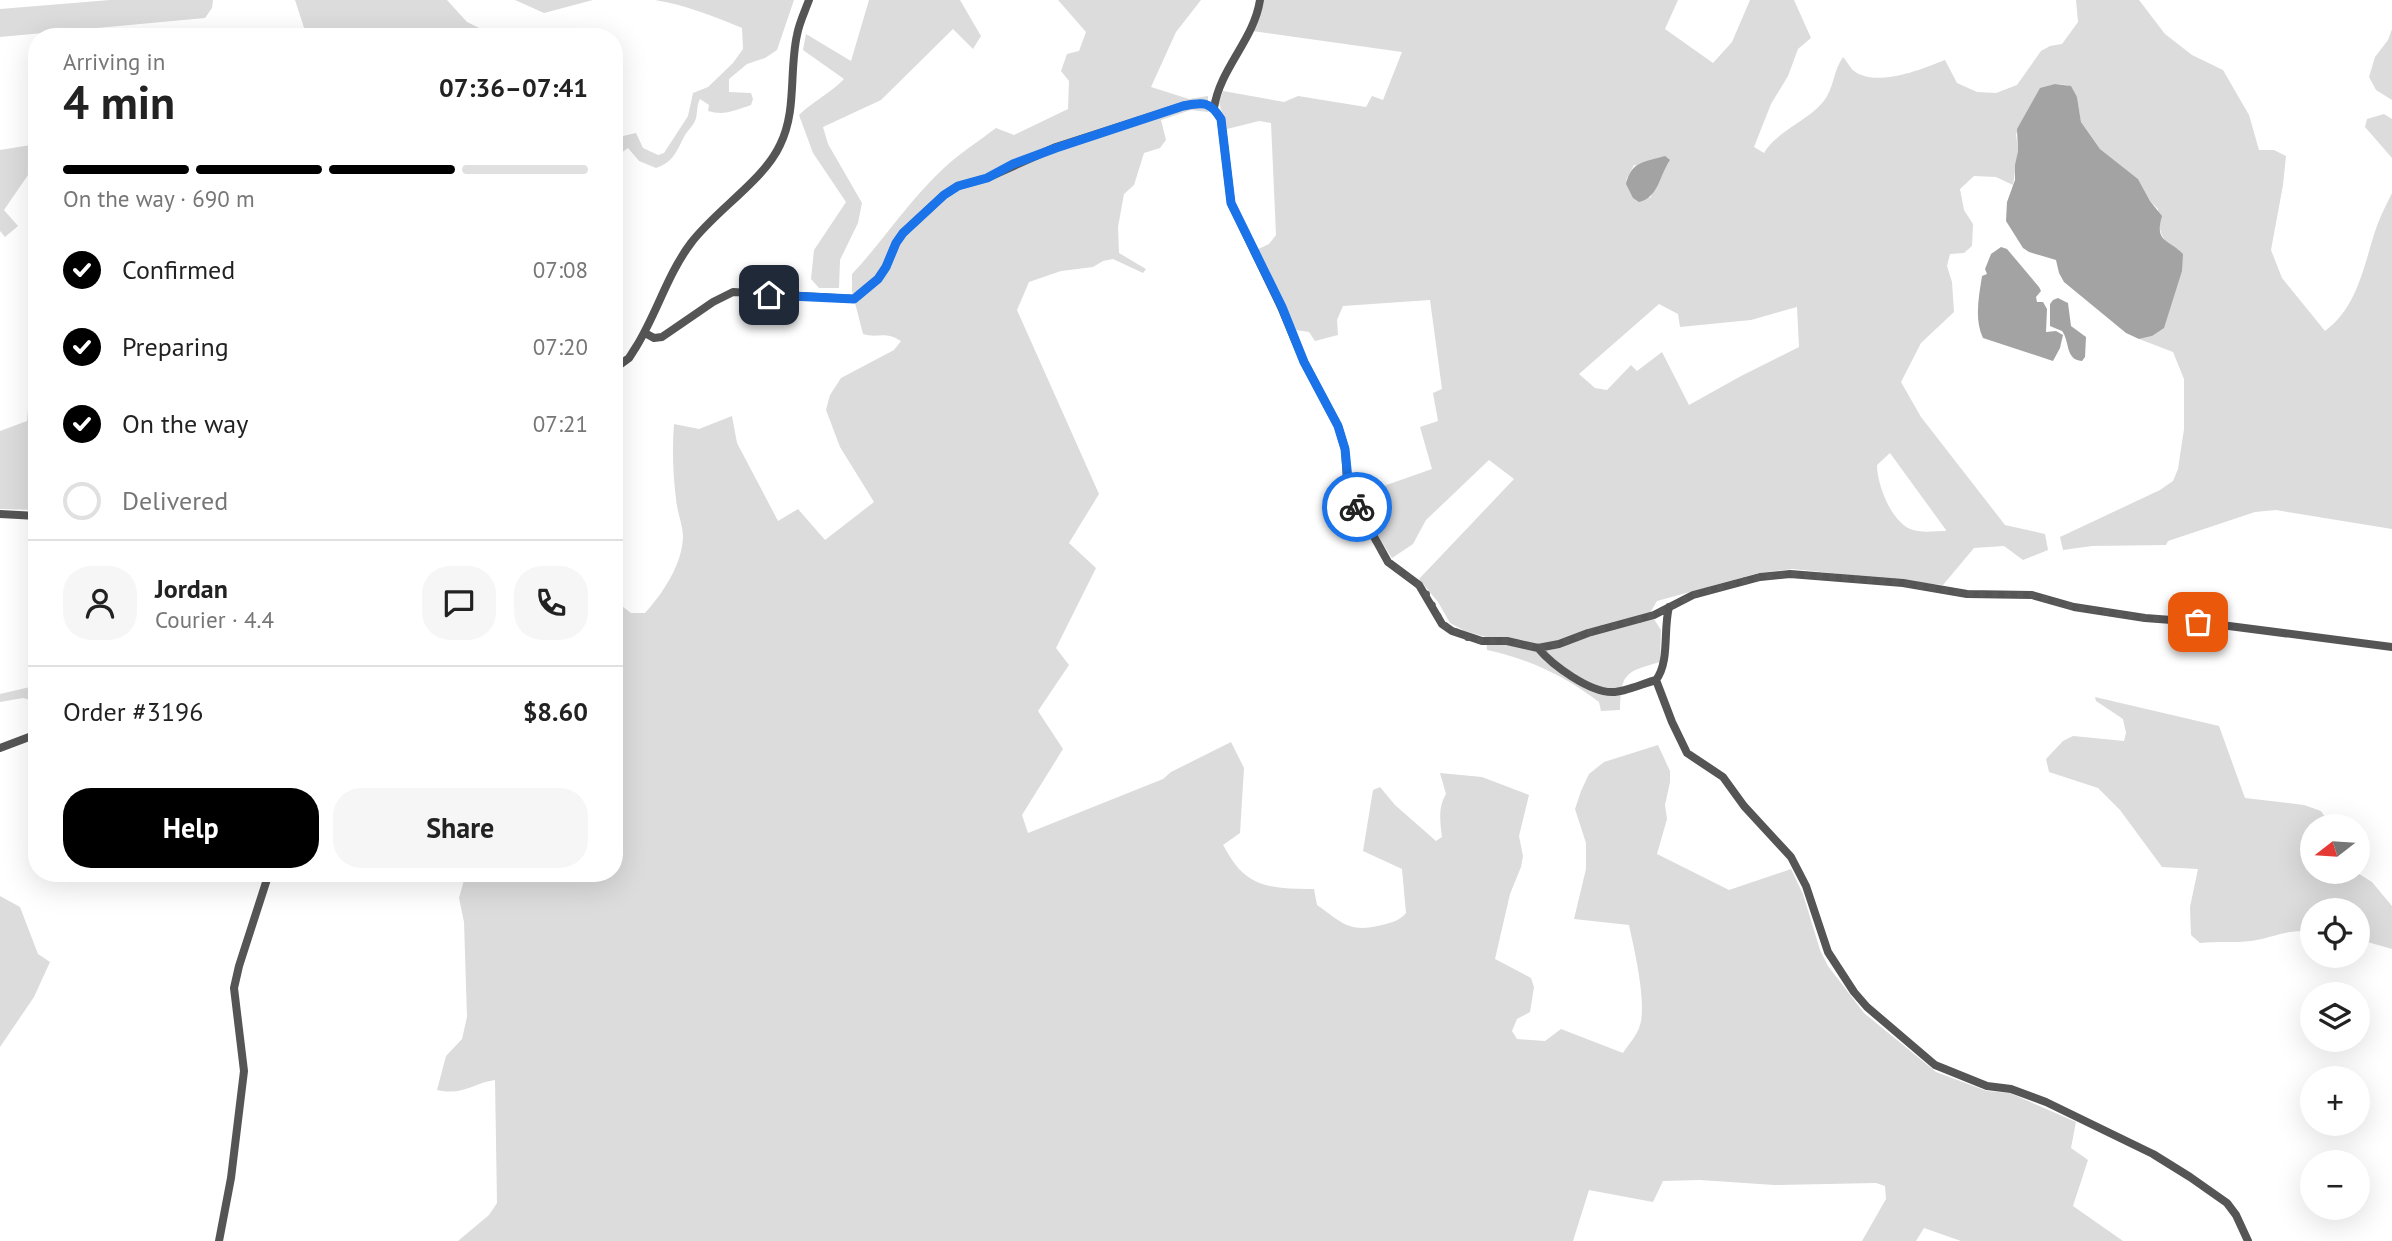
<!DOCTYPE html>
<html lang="en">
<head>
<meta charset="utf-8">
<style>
	body { margin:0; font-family:"PT Sans",sans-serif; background:#f6f6f6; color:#222; height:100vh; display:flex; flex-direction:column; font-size:26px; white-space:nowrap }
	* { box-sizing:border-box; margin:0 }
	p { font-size:23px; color:#767676 }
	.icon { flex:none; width:38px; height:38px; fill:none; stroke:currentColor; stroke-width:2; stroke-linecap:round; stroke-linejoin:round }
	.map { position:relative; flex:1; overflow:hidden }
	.side { position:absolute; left:28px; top:28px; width:595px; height:854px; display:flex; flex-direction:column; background:#fff; border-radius:28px; box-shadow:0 7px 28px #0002 }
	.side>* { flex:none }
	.needle { width:46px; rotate:253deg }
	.tools { position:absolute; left:2300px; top:814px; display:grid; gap:14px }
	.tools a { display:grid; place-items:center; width:70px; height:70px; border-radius:50%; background:#fff; box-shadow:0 7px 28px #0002; font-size:35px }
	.pin { position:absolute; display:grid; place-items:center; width:60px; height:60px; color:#fff; margin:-30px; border-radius:14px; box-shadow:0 4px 10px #0006 }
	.courier { position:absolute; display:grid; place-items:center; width:70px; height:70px; margin:-35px; border:5px solid #1a73e8; border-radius:50%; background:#fff; color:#222; box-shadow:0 2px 9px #0007 }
	.headline em { font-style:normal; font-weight:800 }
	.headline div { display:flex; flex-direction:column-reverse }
	.headline { display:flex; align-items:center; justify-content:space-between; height:119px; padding:0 35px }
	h1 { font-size:46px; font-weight:800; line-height:52px }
	.bar { display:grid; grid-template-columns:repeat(4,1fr); gap:10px 7px; align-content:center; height:84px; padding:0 35px }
	.bar i { height:9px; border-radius:5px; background:#e0e0e0 }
	.bar .on { background:#000 }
	.bar p { grid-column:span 4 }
	.line { display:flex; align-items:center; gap:18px; padding:0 35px; border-top:2px solid #e0e0e0 }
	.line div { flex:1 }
	.round { display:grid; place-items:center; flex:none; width:74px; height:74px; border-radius:28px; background:#f6f6f6 }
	ol { padding:0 35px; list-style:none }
	li { display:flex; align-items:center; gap:21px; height:77px }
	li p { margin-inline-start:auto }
	li .icon { padding:7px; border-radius:50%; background:#000; color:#fff; stroke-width:4 }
	li:last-child { color:#767676 }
	li i { width:38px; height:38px; border:4px solid #e0e0e0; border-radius:50% }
	.primary-button { display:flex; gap:14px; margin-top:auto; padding:14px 35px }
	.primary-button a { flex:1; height:80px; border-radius:28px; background:#000; color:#fff; font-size:28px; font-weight:800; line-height:80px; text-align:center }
	.primary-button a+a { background:#f6f6f6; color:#222 }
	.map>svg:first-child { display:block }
</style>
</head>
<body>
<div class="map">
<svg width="2392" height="1241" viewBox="0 0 2392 1241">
	<rect width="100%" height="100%" fill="#fff"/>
	<path fill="#dcdcdc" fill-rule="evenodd" d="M110,0H213L212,8L205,18L0,37V9Z
		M295,0H447L467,22L498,37H307Z
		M515,0H593L544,13Z
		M655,0H794L777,50L765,58L747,64L729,79V92L751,93L753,99L751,105C736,110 724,116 708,111L709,105L700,99C696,106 698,115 695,121C693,126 688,130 685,135C677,150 674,162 656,168L639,161L628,148L614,158V147L622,141L623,136L636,133L643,148L658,155L664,153L688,116L693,93L708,87L733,63L743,49L742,28C713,16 686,5 655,0Z
		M869,0H960L981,36L973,49L953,29L881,100L823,127L828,144L862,203L858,223L840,260L839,288H819L811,279L814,250L846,202L813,153L799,115C813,101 831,93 844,79L803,50L806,34L851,61Z
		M1058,0H1201L1176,32L1151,87L1189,99L1208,96V112L1191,110L1161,120L1166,140L1160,148L1144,153L1134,185L1124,194L1118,227L1119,253L1146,269L1143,273L1113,259L1103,261L1093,267L1061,271L1029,282L1017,310L1099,494L1069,543L1096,568L1056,648L1069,665L1038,711L1063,749L1022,815L1028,833L1163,779L1171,772L1231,742L1244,768L1240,833L1223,845C1227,851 1230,858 1235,864C1254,890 1285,889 1314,889L1317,905C1344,924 1349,933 1382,925C1393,922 1399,921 1406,913L1402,869L1363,851L1373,790L1380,787L1395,805L1436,841L1442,837C1440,822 1438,807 1446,794L1440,773L1482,777L1529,795L1519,836L1523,856L1521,867L1510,894L1495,959L1531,978L1534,987L1530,1012L1517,1019L1512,1031L1517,1039L1545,1041L1561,1029L1623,1053C1628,1045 1638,1034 1640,1025C1647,1003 1634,948 1629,925L1574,919L1586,869V843L1575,809L1581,791L1589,774L1604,762L1658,745L1670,771V782L1665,805L1667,819L1657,854L1729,890L1791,869L1803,894L1820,950L1828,966L1864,1013L1936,1072L1987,1091L2010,1093L2076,1122L2071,1148L2088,1160L2073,1206L2123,1241H1961L1924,1228L1916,1241H1862L1886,1199L1885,1186L1876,1183L1774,1185L1700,1180L1663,1181L1653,1202L1589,1190L1573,1241H458L489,1215L497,1203L495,1080C473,1083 464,1096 437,1090L446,1056L462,1039L467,1017L464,922L459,898L466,873H614V709L618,689L614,675V600L631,613H645C663,593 682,565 683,537C683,525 677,512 676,499C673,474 672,449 674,424L699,429L732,416L737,443L778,521L798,509L825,540L874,502L840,447L826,410L830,395L841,378L894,350L901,341C883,330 878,339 863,334L852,291V274C884,240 910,199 944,168C960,153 979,141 996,128L1014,135L1068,109L1069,81L1061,71L1067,54L1079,51L1086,32Z
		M1261,0H1678L1665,29L1713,63L1732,42L1750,0H1794L1811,38L1798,49L1788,76L1771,104L1754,147L1764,153C1777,131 1806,122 1823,102C1834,89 1833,71 1843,57C1847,61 1850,68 1854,71C1877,88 1922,69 1945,60L1957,83L1977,92L1996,93L2017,85L2041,51L2050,46L2062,44L2078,22L2076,0H2139L2165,34L2192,55L2223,70L2249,115L2259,150H2274L2286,156L2283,185L2271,250L2282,278L2325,331C2360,305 2364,261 2378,223C2382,213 2387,203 2392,193V529L2276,510L2255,512L2168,541L2166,545L2092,546L2063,550L2060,537L2160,490L2173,481L2178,469L2184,429V379L2173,352L2139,339L2152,336L2179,250C2158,241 2160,229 2158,209L2150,201L2138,179L2100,149L2081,122L2077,97L2067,85L2055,84L2016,134L2018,151L2013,185L1996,177L1974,176L1960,189L1964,210L1973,224L1972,246L1964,253L1950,254L1947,266L1952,282L1954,312L1921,343L1901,382L1921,417L2005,525L2045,534L2048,550L2023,560L2004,546L1974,548L1943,585L1793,569L1759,573L1657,601L1650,613L1661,630L1660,662C1625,672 1621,673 1620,710L1601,711L1599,702C1565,676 1529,659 1487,650L1486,637L1465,631L1450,623L1438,602L1419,579L1514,479L1489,460L1426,520L1413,544L1392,558L1381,541L1358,495L1432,469L1420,427L1438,421L1433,393L1442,389L1430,300L1343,306L1337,320L1338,335L1315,341L1309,332L1295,330L1256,250L1269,244L1276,235L1271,123L1259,121L1227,129L1219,103L1223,91L1284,102L1298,96L1366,107L1372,96L1383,100L1402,52L1252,31ZM1634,165L1664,169L1650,198L1626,180ZM1659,304L1678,314L1680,327L1751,320L1797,307L1799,347L1741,376L1689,405L1662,352L1637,371L1631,365L1607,390L1595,388L1579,374ZM1890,453L1946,530V531C1936,531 1923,533 1913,530C1892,524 1877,485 1877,465Z
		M2392,29V100L2376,90L2369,77L2375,57L2388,40Z
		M2384,114L2392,119V158L2365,127L2367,119Z
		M37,144V162L4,210L18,226L5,237L0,231V150Z
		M29,395H37V510L0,509V431L27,421Z
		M30,687L37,692V702L23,698L0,702V694Z
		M2095,697L2219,726L2245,798L2304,805L2321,811L2331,826H2312V872H2356L2372,882L2392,906V949L2357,939V910H2312V932C2285,929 2276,937 2251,941C2235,943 2217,941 2200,943L2191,935L2190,907L2198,869L2162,867L2120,810L2098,788L2049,772L2046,759L2063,741L2073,736L2124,741L2126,733L2123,719L2096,701Z
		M0,896L20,907L38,954L50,962L34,997L0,1047Z"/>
	<path fill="#a3a3a3" d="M2055,84L2071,86L2077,97L2081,122L2100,149L2138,179L2150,201L2162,216C2154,243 2169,239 2183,254L2182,271L2164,328L2152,336L2139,339L2126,333L2064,282L2059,273L2056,260L2029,252L2023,248L2006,221L2007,202L2015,180V165L2018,151L2017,129L2040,88Z
		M1665,156L1670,160C1659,176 1659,197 1639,202L1633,198L1626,184C1631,161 1645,162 1665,156Z
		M2001,247L2007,249L2039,287L2041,291L2036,297L2037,302H2043L2047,309L2046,332L2056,331L2063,335L2060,348L2053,361L1983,338C1974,319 1979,296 1982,276L1987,274L1985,269L1991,254Z
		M2058,298L2068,303L2071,326L2086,337L2085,357L2082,361C2065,360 2070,341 2062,331L2050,326V304L2053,300Z"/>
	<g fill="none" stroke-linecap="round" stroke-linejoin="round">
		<path stroke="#555" stroke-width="8" d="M1214,108C1220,68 1254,40 1260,0
			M645,333L654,338L662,337L713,302L733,292L854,299L878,279L886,267L896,243L903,233L944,195L958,186L987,178L1056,147L1183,106C1203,102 1210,101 1221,119L1231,203L1281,307L1304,362L1338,426L1345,449L1347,482L1352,497L1388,562L1419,585L1442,624L1452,631L1482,641H1507L1538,648L1559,644L1588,633L1654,615L1693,595L1760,577L1790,574L1903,583L1967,594L2032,595L2074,607L2145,618L2198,622L2392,647
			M614,369L629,358L636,347C657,313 667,275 691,243C716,210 764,180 780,145C797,111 789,71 797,35C799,23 805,11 809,0
			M0,514L37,516
			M1538,648C1552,665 1590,693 1613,692C1625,692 1644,683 1656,680C1670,661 1663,630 1669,607
			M1656,680L1672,722L1687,753L1723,777L1744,806L1791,857L1806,886L1828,952L1854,992L1867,1007L1935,1065L1987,1086L2011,1089L2046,1102L2153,1154L2190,1177L2227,1203L2236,1215L2248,1241
			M0,748L37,734
			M219,1241L231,1178L244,1071L234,988L239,966L269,873"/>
	</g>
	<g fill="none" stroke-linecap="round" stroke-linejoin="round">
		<path stroke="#595959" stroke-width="7" stroke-dasharray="0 12.6" d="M1357,507L1388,562L1419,585L1426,593L1442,624L1466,637L1482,641H1507L1538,648L1559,644L1588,633L1654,615L1693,595L1760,577L1790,574L1903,583L1967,594L2032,595L2074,607L2145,618L2198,622"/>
		<path stroke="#1a73e8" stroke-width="9" d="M769,295L854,299L878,279L886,267L896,243L903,233L944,195L958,186L987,178L1013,164L1056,148L1183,106C1203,102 1210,101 1221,119L1231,203L1282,307L1304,362L1338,426L1345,449L1349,490L1357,507"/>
	</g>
</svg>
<div class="tools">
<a><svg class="needle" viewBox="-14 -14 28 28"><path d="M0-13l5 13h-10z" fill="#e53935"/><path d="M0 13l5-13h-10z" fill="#767676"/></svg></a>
<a><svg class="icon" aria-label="locate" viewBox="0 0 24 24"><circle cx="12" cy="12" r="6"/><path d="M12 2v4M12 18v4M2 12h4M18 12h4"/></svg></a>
<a><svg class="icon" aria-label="layers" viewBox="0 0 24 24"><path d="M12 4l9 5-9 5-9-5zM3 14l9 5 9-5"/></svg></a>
<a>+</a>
<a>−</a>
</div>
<div class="pin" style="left:2198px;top:622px;background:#ea580c"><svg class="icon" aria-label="bag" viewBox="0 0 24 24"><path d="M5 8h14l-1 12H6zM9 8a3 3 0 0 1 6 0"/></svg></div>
<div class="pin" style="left:769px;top:295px;background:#1f2937"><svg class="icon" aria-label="home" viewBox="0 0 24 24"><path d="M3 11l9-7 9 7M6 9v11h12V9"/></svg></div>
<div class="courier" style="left:1357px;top:507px"><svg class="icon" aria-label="bike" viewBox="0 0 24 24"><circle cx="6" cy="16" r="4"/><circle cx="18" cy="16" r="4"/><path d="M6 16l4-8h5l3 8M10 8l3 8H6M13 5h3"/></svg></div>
<section class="side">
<div class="headline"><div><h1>4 min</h1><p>Arriving in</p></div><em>07:36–07:41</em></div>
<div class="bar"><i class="on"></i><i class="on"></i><i class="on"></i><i></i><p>On the way · 690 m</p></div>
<ol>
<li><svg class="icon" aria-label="check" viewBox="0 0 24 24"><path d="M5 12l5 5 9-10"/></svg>Confirmed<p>07:08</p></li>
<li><svg class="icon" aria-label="check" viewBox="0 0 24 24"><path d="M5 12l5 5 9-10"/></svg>Preparing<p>07:20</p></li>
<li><svg class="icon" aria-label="check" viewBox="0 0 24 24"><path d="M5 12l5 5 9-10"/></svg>On the way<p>07:21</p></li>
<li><i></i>Delivered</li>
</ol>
<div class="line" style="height:126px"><a class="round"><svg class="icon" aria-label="person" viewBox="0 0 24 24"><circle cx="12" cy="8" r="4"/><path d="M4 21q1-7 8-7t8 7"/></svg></a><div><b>Jordan</b><p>Courier · 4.4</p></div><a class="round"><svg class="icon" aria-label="chat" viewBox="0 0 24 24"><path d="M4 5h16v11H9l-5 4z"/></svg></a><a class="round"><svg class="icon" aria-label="phone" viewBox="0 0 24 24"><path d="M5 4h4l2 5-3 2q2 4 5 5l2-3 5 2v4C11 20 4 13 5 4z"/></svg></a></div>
<div class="line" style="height:91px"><div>Order #3196</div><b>$8.60</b></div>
<div class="primary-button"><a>Help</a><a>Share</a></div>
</section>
</div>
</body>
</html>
